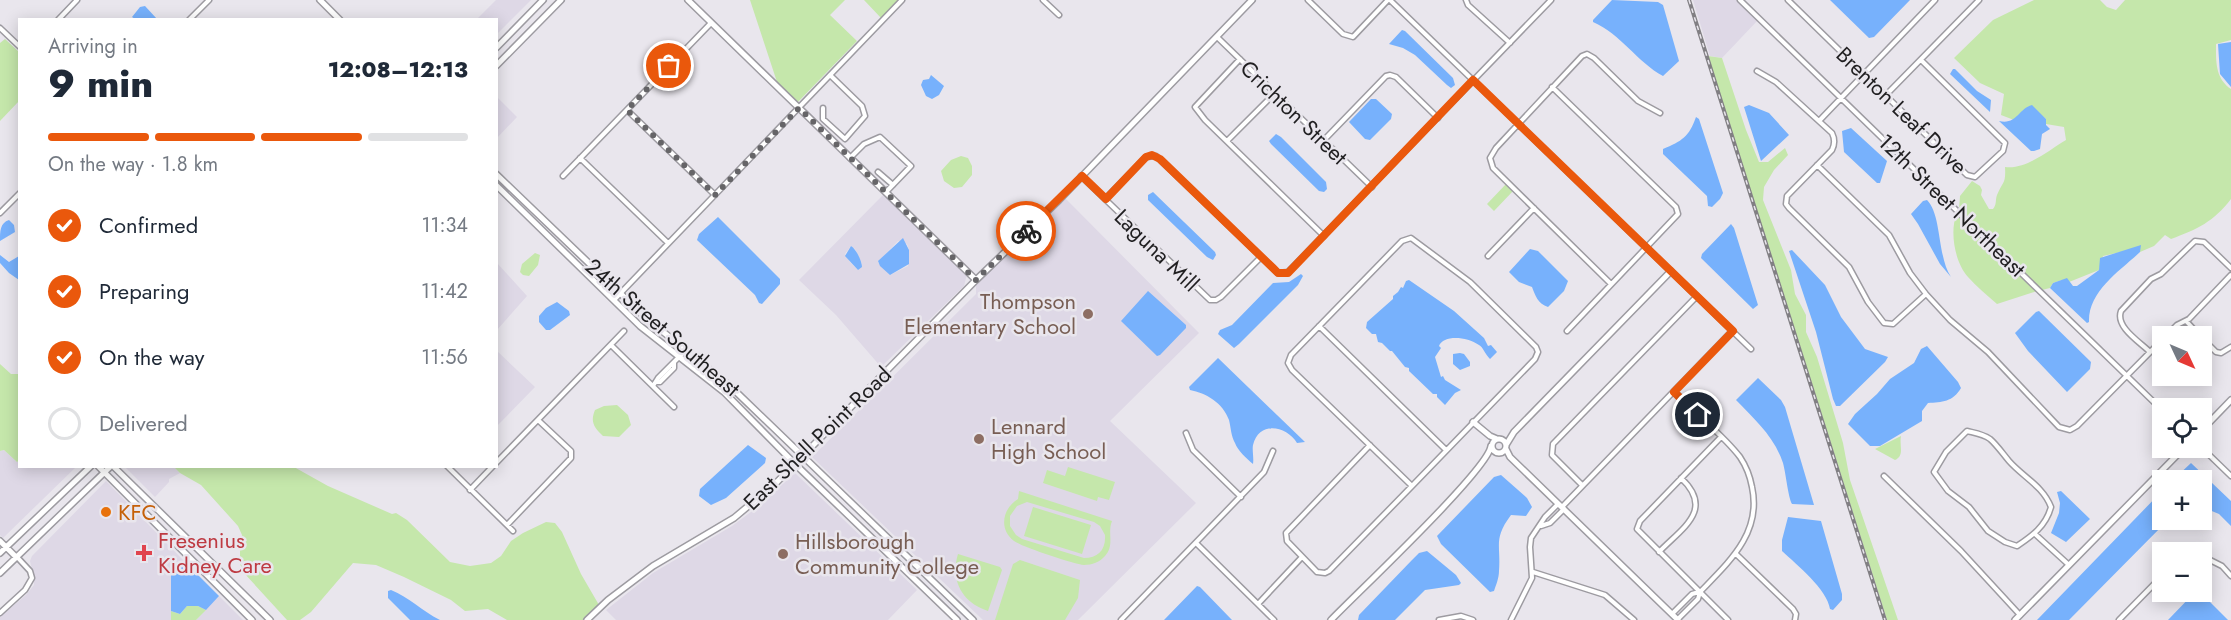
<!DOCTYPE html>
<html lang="en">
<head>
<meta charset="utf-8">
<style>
	body { margin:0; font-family:Jost,sans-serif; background:#f6f6f7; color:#1f2937; height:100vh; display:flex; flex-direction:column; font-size:22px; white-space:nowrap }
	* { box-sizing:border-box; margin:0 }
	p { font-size:20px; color:#747a83 }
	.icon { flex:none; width:33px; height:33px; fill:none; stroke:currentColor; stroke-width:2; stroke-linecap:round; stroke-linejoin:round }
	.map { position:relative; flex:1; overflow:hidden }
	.drawer { position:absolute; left:18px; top:18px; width:480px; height:450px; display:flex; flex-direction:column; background:#fff; border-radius:0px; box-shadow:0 3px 15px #0003 }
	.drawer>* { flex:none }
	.needle { width:39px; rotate:134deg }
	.controls { position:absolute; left:2152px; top:326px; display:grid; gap:12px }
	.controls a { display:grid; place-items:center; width:60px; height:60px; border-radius:0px; background:#fff; box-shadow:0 3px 15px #0003; font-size:30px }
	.pin { position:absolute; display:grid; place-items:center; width:51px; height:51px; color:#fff; margin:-26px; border:3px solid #fff; border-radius:50%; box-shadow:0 2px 6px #0007 }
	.courier { position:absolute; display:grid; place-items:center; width:60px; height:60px; margin:-30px; border:4px solid #ea580c; border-radius:50%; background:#fff; color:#222; box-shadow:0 2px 8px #0007 }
	.headline em { font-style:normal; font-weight:800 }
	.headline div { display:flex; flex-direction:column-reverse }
	.headline { display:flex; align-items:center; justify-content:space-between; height:102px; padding:0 30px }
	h1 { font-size:39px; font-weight:800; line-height:45px }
	.bar { display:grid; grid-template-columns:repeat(4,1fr); gap:9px 6px; align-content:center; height:72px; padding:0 30px }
	.bar i { height:8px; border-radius:4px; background:#e0e1e3 }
	.bar .selected { background:#ea580c }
	.bar p { grid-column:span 4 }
	ol { padding:0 30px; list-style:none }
	li { display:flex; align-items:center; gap:18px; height:66px }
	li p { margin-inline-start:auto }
	li .icon { padding:6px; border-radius:50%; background:#ea580c; color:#fff; stroke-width:4 }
	li:last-child { color:#747a83 }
	li i { width:33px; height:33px; border:3px solid #e0e1e3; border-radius:50% }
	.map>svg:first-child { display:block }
</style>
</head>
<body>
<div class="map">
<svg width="2231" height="620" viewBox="0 0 2231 620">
	<rect width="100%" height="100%" fill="#e9e6ed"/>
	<path fill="#ded8e6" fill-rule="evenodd" d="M496,0H531L497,34L496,20L477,19Z
		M1693,0H1737L1758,20L1722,58L1710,56Z
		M497,97L517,117L497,138H496Z
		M884,194L967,274L964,286L881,367L836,315L799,280ZM898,241L907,244L909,250L908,266L890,275L878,262ZM851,246L855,249L862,264L858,270L850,262L845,254Z
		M1064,197L1199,333L1110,421L1196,503L1078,620H983L812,457L976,294V280Z
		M497,263L527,296L497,330Z
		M496,350L535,387L497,426H496Z
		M4,450L17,462L19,460L20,466L76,467L3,538L0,535V451Z
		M125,467H174L180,473L169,479V482L155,497Z
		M795,473L917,590L888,620H616L606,610L653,573L732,526L755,509Z
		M106,481L184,561L171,574V620H0V617L26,595L34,585V578L30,561L32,556Z
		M219,596L243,620H196Z"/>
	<path fill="#c5e7ab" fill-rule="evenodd" d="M750,0H845L830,15L857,41L797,103L778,85Z
		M864,0H899L881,18Z
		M2034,0H2100L2107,7L2116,10L2125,0H2231V40L2216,44C2216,61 2215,78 2231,89V199C2213,222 2198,229 2171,239L2165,235L2154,246L2140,252L2130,250L2103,256L2099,270L2069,282L2062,280L2053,283L2050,288L2042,290L1959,209L1960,196L1972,181L1980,186L1982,190L1981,195L1989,209H1993C1997,204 1995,201 1997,195C2003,181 2006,184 2005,167C2026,170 2049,150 2066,140L2064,127L2046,124V119L2040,114L2021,113L2014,120L2001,115L2004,94L1980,83L1954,58L1993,20Z
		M5,39L19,52V101L0,121V43Z
		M1708,56L1722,58L1746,130L1759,162H1768L1785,148L1788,155L1774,170L1764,187L1763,200L1791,270L1795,294L1806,315V332L1817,357L1843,443L1850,480L1898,620H1887Z
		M961,156L968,158L972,166V175L962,187L954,188L944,181L941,171L951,160Z
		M1506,184L1513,191L1494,211L1487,204Z
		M1957,213L2037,291L1997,304C1987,295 1977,287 1968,277C1955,263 1949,231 1957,213Z
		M535,253L540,255L538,265L529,276L523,275L520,272L522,264Z
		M0,364L11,374H19L20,460L17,462L4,450L0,451Z
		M617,405L628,415L631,425L619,437L603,436C594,427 590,422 595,410L604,406Z
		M1901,436C1899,446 1905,455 1895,460L1875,449Z
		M174,467H294L328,486L392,514L396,513L407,520L450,562L470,566L491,563L501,556L511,541L523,533L546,522L555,523L562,532L581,574L599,605L584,620H507L488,609L465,611L451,600L404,577L376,565L353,563L311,612L300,620H287L244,573L240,564V545L242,535L238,526L201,485L180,473Z
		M1068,467L1115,482L1109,500L1098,497L1097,501L1043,483L1047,470L1065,476Z
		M1019,491L1112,521C1107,533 1115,545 1105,556C1100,562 1092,565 1084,565C1074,564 1022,547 1014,541C998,529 1003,508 1018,499ZM1027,502L1094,522L1100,526L1105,535C1106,550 1098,558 1084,558L1022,539L1016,535L1010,526V516L1017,506Z
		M1033,507L1091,525L1082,554L1024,536Z
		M958,554L1000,567L1002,570L988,611C962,603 950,580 958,554Z
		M1020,560L1080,580L1078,598L1065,620H995L1013,564Z
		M187,606H198L206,610L196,620H171V611L180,614Z"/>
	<path fill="#77b1fc" d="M1612,0L1658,2L1663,5L1679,61L1663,76C1637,62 1621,34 1593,22V20Z
		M1830,0H1910L1874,37L1869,38Z
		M145,6L157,19H135L132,17L140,7Z
		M1402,30L1405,31L1453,78L1455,85L1451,88L1447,85L1415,55L1403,48L1389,44Z
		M2231,42V87L2220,74L2218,44Z
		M1953,69H1955L1977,91L1991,100L1990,112L1950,74Z
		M931,75L944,86L939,95L932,99L926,96L921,85L923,80L929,79Z
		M1371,99H1376L1392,114L1391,119L1370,140L1365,139L1349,122Z
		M1749,105L1769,113L1789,135L1761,161L1744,107Z
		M2032,105L2046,119V125L2050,129L2042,134L2040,149L2034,151H2031L1999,121C2017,125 2018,109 2032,105Z
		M1696,117L1699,119L1723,193L1720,199L1712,207L1708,206L1707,196L1663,154V149C1682,141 1689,137 1696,117Z
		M1851,128L1887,161L1880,183H1877L1844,152L1842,131Z
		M1276,134L1281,137L1326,182L1327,189L1324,192L1319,191L1271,144L1269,141Z
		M1153,192L1215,252L1216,255L1213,260L1207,257L1148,200V195Z
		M1927,200C1942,215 1937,256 1951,277L1940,264L1918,224L1911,214L1923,201Z
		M718,217L780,279V284L762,304L759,303L755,295L697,240L699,234Z
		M9,220L14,225L15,232L0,241C0,231 0,223 9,220Z
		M1731,224L1734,228L1758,305L1753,309L1701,258L1702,254Z
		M903,238L909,250V264L890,275L880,266L878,261Z
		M2141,245L2140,252C2120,271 2088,291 2089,322L2087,323L2050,288L2053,283L2067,278L2073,286H2077L2099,270L2100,258Z
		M851,246C856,249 862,261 862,267L858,270L845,256Z
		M1530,249L1538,251L1568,281L1564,291L1548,307C1538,304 1535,295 1532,287L1519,282L1509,272Z
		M1792,250L1825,285L1841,317L1865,349L1888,357L1885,362L1840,406H1836L1833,399L1816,332L1789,251Z
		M0,255L9,262L19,256V280L9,273L0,263Z
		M1301,274L1303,276L1298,285L1239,344L1234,348L1218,334L1220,330L1232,325L1273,283L1289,282Z
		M1409,280L1454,311L1484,338L1488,346L1491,345L1497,352L1490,359C1485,354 1483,347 1479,345C1466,336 1443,335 1439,346L1441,348L1435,357L1441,377L1443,376L1445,380L1461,390L1455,393L1445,405L1437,397V394H1433L1409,371V368L1405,367L1392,351H1390L1382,343L1378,342L1376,334H1372L1366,328L1367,322L1393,299V296L1398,292L1401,287L1403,288L1406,281Z
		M1148,291L1186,325V328L1160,355L1157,356L1121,321Z
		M557,302L569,311L570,315L550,330H546L539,322V316L546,308Z
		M2039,311L2091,362L2090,369L2067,392L2028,351L2015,333L2036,312Z
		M1927,346L1958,382L1961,388C1953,402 1942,402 1928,403L1922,411V421L1880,446H1870L1848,424L1855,414L1877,394L1890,379L1914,363L1921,349Z
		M1460,353L1464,354L1470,362V366L1460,370L1453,364V354Z
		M1218,358L1305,442L1297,443C1287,426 1259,420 1253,445C1252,450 1254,458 1253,464C1246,458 1238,451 1235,443C1231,436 1231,428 1229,420C1223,403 1206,393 1190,390L1189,387Z
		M1758,378L1781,400L1785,407L1814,505L1792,504C1788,497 1786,474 1783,463C1774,436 1755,420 1736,400Z
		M748,445L766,458L765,463L726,498L711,505L699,496L700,489Z
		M2191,463L2231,501V526L2219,514L2202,507V480H2173Z
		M1501,475L1527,498L1532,507L1526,516L1511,515C1493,539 1501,545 1499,571C1499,578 1496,585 1494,591L1490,592L1441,544L1437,536L1494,477Z
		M2163,490V519H2169L2069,620H2037Z
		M2061,491L2090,519L2066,542L2051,533L2059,513L2060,503L2057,492Z
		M1788,517L1821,521L1842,594V600L1833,610L1830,609C1827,589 1797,565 1782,551V540Z
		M1427,551L1456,575L1461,583L1459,585L1425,590L1395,620H1358L1359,615L1412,560L1419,553Z
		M184,561L219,596L206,610L198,606H187L180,614L171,611V574Z
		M1197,586L1200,587L1232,620H1164Z
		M391,590C409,597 422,611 440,620H410L388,598V591Z
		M2194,593L2203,595L2228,620H2168Z"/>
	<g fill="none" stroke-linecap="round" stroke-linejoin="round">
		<g stroke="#9d9ba1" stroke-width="7">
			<path id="street" d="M1043,0L1059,15
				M1308,0L1343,34L1353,37L1388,0
				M1390,0L1751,349
				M1466,0L1468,5L1510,43
				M1740,0L2163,411
				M1788,0L1967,175L1975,177L2003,151L2005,143L1921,60
				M58,20L77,0
				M189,20L209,0
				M0,28L20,47
				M1217,37L1372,187
				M1240,59L1195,107L1205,120L1324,236
				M1757,71L1776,82L1832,133C1835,139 1835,144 1832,150L1787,196L1786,204L1789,208L1849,267L1868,302L1884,323L1893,324L1926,294
				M1552,87L1676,207L1678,214L1567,331
				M1886,95L1979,0
				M823,108V119L845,139L865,116L862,106L830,75
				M627,110L715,195
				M1819,121L1935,0
				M1324,140L1386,76L1390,75L1396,77L1438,118
				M1227,141L1275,93
				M580,158L668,243
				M850,158L864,144L880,137L911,166L886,192
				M1817,165L1889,235L1910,273L1926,294L1950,320L1988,352L2059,427L2070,430L2077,426L2163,339
				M878,172L893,185
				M563,176L711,23
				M1081,176L1210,300H1216L1221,297L1261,257
				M1105,199L1146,157L1156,156L1273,268L1278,273L1288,272L1551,0
				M0,213L20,193
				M1411,238L1470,282L1536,347L1538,352L1535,359L1412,486L1292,370L1288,363L1291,355L1402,241Z
				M1488,256L1534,208
				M1611,284L1493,168L1490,158L1496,148L1582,56L1587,54L1594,58L1638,101L1660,113
				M614,300L902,0
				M2186,321L2200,336
				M1319,326L1446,450
				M2166,336L2177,325L2189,319L2231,275
				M2202,338L2216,352L2221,353L2231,347
				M611,345L674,407
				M2150,352C2140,342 2115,327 2121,311L2151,279L2161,274L2195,241L2204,242L2231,268
				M657,382H660L674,368V363
				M653,386L658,378L686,350
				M1674,391L1698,415
				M1967,431C1975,433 1983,434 1990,439C1997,445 2003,454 2009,461C2023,477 2043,486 2051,507C2046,526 2032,536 2017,546L2005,542L1988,531L1969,507L1948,491L1934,472L1946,452Z
				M1186,433L1193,450L1241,497
				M1721,437L1640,521L1637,529L1728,620
				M1370,445L1286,533L1287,541L1317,572L1325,573L1329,571L1412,486
				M2201,447L2231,476
				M496,463L624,331
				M447,466L513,531
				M1884,476L1961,551L2020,615
				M1582,485L1552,455L1553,444L1697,296
				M470,490L493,466
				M1562,507L1732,331
				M507,525L571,458V451L538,420
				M1541,526L1550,523L1564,509
				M2035,534L2069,565
				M1197,544L1274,620
				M1659,552C1682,528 1715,510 1681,478
				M1736,554L1793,609L1796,614L1795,620
				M2202,556L2222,566L2231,576
				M1533,572L1605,595L1634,620
				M1258,604L1302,557
				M0,613L25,590L32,578L30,571L17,557
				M1672,614L1692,594L1699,592
				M1121,620L1264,472L1273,451
				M1439,620L1461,616L1473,620
				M1511,620L1532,578L1530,547L1531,538L1545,517L1558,504
				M1677,620L1698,599L1700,592C1729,562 1762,533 1752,487C1750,476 1746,466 1740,457C1730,444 1717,432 1705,421
				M2119,620L2163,575"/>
		</g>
		<g stroke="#9d9ba1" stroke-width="8">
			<path id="secondary" d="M320,0L340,20
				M688,0L976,280
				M496,48L543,0
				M496,66L561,0
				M496,174L646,318L730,386L973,620
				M496,185L640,326L724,392L795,464L957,620
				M1473,422L1490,436L1497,439
				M2202,430L2231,400
				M1492 446a7 7 0 1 1 14 0a7 7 0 1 1-14 0Z
				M1506,445L1514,432L1671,271
				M1506,449L1510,457L1678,620
				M98,466L252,620
				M113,466L270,620
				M0,541L16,557
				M0,553L91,466
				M0,573L111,466
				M587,620L608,600L653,566L734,518L777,482L976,280L1059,200L1252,0
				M1331,620C1356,594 1488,470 1491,446
				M2015,620L2185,447"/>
		</g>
		<use href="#street" stroke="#fff" stroke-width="4"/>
		<use href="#secondary" stroke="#fff" stroke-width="5"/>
		<g stroke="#817f83" stroke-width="4">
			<path id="rail" d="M1689,0L1885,620"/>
		</g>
		<use href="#rail" stroke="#e9e6ed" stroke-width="1.5" stroke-dasharray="4.5" stroke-linecap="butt"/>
	</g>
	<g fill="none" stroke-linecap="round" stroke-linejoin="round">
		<path stroke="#666568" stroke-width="6" stroke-dasharray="0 10.8" d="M669,66L627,110L715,195L799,108L976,280L1026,231"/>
		<path stroke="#ea580c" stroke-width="8" d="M1026,231L1082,176L1106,199L1146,157L1152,155L1160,159L1273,268L1278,273H1288L1473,80L1733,331L1674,392L1698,415"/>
	</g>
	<g fill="#8d6e63" stroke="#e9e6ed" stroke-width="2">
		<circle cx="1088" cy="314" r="6"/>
		<circle cx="979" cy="439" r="6"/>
		<circle cx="783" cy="554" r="6"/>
	</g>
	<circle fill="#e8710a" stroke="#e9e6ed" stroke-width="2" cx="106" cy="512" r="6"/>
	<path fill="#e0444e" stroke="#e9e6ed" stroke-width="2" d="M141 544h6v6h6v6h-6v6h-6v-6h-6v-6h6z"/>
	<g text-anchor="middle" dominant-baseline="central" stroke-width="5" stroke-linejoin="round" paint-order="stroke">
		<g font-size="22" fill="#201f21" stroke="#e9e6ed">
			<text transform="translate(1902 110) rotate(44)">Brenton Leaf Drive</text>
			<text transform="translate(1294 112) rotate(44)">Crichton Street</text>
			<text transform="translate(1952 205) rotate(44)">12th Street Northeast</text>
			<text transform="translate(1157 250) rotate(44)">Laguna Mill</text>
			<text transform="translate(663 327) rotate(41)">24th Street Southeast</text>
			<text transform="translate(817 438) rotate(-44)">East Shell Point Road</text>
		</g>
		<g font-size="22" fill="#785e54" stroke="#e9e6ed" text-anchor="start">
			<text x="1076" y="301" text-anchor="end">Thompson<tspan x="1076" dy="25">Elementary School</tspan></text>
			<text x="991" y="426">Lennard<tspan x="991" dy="25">High School</tspan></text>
			<text x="795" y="541">Hillsborough<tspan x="795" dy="25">Community College</tspan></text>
		</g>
		<g font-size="22" fill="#c56008" stroke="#e9e6ed" text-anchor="start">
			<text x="118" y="512">KFC</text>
		</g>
		<g font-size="22" fill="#be3a42" stroke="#e9e6ed" text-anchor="start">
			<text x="158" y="540">Fresenius<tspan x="158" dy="25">Kidney Care</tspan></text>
		</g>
	</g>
</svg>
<div class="controls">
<a><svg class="needle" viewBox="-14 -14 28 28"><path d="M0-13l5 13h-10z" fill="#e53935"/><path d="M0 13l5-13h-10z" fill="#747a83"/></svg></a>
<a><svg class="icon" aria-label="locate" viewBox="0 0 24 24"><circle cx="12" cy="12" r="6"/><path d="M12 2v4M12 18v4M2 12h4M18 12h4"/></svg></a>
<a>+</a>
<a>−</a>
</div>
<div class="pin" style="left:669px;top:66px;background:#ea580c"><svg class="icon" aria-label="bag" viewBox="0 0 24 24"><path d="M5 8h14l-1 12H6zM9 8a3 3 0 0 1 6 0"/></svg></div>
<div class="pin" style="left:1698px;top:415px;background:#1f2937"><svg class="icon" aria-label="home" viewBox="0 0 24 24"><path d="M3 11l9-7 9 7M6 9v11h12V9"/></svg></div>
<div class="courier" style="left:1026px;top:231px"><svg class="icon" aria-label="bike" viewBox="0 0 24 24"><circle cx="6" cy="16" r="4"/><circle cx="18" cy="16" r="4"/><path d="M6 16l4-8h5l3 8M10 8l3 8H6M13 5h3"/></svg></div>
<section class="drawer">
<div class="headline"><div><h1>9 min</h1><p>Arriving in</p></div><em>12:08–12:13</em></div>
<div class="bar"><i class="selected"></i><i class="selected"></i><i class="selected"></i><i></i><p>On the way · 1.8 km</p></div>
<ol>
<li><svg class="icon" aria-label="check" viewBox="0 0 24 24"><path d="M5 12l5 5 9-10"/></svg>Confirmed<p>11:34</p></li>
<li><svg class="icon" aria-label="check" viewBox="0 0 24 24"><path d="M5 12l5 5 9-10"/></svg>Preparing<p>11:42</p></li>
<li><svg class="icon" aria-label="check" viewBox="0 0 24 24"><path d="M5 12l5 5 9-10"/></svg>On the way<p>11:56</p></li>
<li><i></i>Delivered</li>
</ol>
</section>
</div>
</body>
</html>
